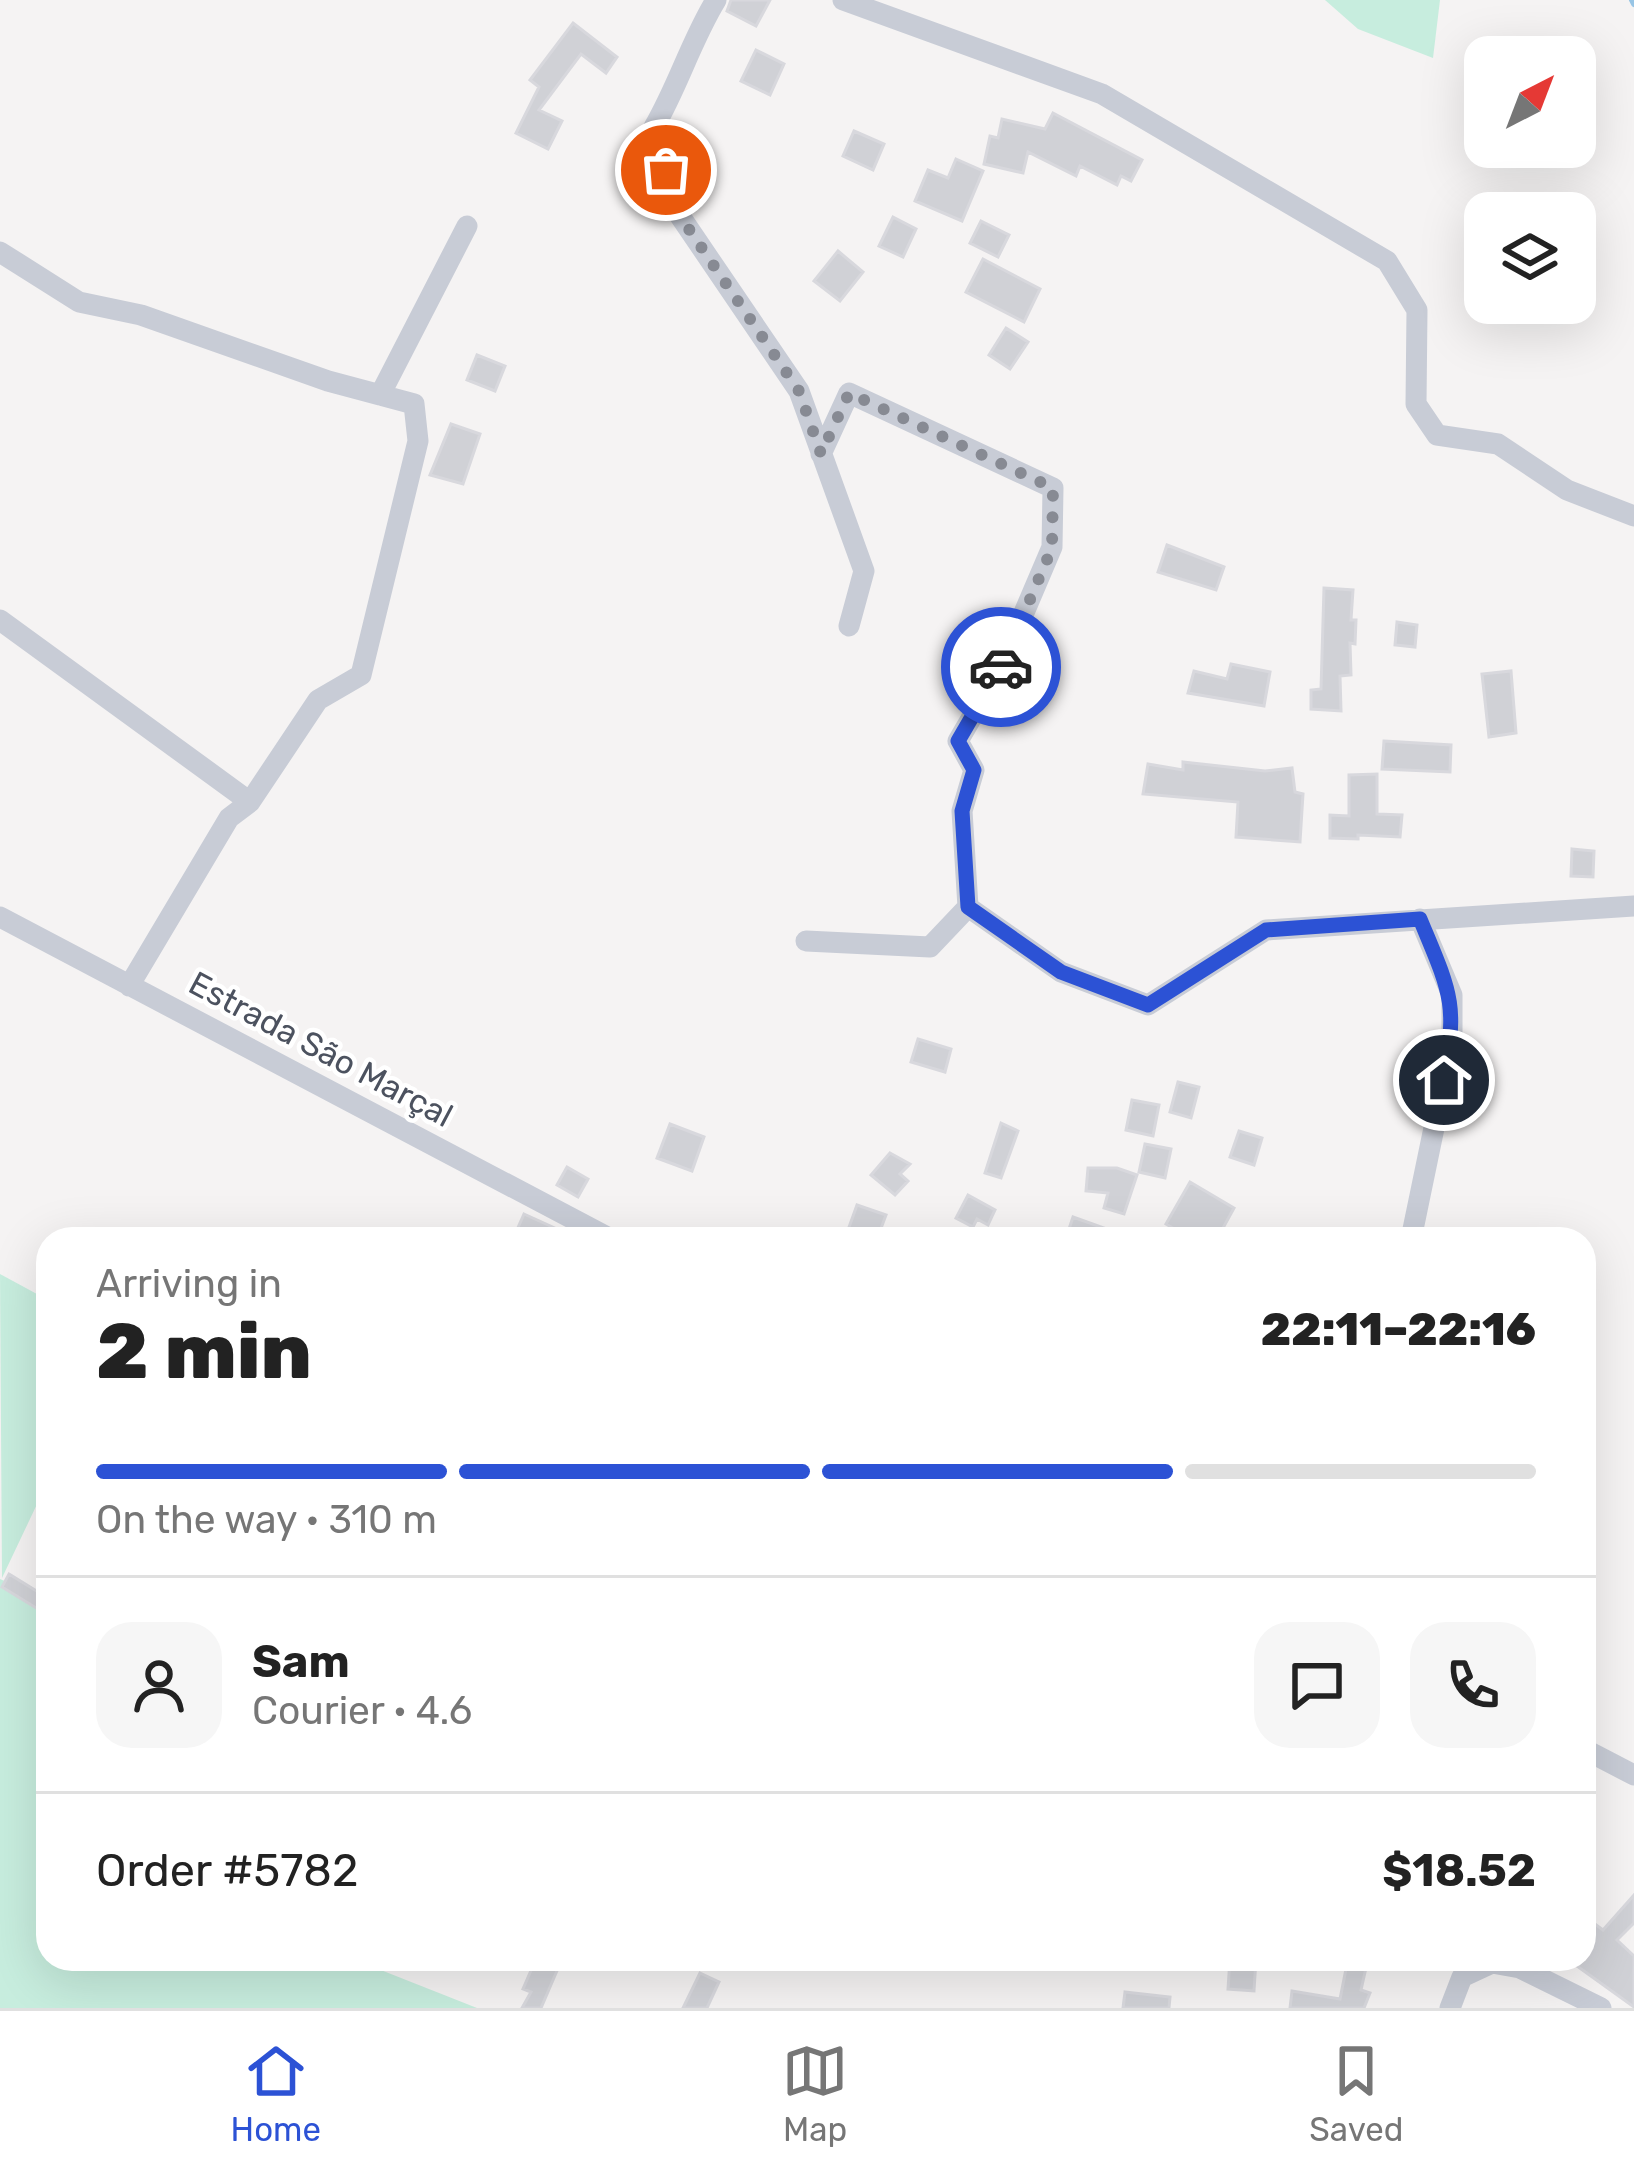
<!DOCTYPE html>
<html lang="en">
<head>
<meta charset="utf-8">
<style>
	body { margin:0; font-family:Rubik,sans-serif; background:#f6f6f6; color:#222; height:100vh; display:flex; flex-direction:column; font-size:45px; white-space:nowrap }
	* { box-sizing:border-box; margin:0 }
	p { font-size:39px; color:#767676 }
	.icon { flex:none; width:66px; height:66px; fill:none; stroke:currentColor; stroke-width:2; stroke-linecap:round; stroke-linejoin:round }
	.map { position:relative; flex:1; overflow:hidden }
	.panel { position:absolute; left:36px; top:1227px; width:1560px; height:744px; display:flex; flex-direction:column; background:#fff; border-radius:36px; box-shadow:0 12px 48px #0002 }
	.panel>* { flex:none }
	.needle { width:78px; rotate:42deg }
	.controls { position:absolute; left:1464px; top:36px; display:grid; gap:24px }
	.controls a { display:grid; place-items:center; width:132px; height:132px; border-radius:24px; background:#fff; box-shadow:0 12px 48px #0002; font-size:60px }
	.pin { position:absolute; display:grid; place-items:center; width:102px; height:102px; color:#fff; margin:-51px; border:6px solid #fff; border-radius:50%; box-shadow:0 3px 12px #0007 }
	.courier { position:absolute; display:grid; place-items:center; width:120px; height:120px; margin:-60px; border:9px solid #2c52d5; border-radius:50%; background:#fff; color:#222; box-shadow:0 3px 15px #0007 }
	.summary em { font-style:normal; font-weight:800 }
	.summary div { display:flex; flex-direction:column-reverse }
	.summary { display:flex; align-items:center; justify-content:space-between; height:204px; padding:0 60px }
	h1 { font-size:78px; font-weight:800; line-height:90px }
	.bar { display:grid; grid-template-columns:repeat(4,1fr); gap:18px 12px; align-content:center; height:144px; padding:0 60px }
	.bar i { height:15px; border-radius:9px; background:#e0e0e0 }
	.bar .current { background:#2c52d5 }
	.bar p { grid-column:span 4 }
	.line { display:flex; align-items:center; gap:30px; padding:0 60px; border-top:3px solid #e0e0e0 }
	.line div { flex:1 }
	.round { display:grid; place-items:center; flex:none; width:126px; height:126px; border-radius:36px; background:#f6f6f6 }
	.menu { display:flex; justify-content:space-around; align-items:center; height:168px; border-top:3px solid #e0e0e0; background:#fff; font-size:33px; color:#767676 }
	.menu a { display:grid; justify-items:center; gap:6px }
	.menu .current { color:#2c52d5 }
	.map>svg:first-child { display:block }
</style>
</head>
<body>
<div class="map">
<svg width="1634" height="2008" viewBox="0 0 1634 2008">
	<rect width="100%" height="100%" fill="#f5f3f3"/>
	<path fill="#c7edde" d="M1325,0H1440L1433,58L1358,29Z
		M0,1274L48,1300V1481L2,1578Z
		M0,1579L18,1587L48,1618V1959H353L477,2008H0Z"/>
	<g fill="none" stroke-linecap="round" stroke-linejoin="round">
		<path stroke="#98c5e5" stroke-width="6" d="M1632,0L1634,4"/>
	</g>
	<path fill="#d0d1d6" stroke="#d8d8dd" stroke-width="3" d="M731,0H770L756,26L727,11Z
		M573,23L617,57L606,73L581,54L539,110L562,121L548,149L516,133L539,87L530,80Z
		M756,50L784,64L770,95L741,81Z
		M1053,113L1142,160L1131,181L1121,176L1117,185L1080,166L1076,176L1028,152L1023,173L984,164L990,136L998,138L1002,119L1045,129Z
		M854,131L884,144L873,170L843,156Z
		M956,159L983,171L962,221L915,201L928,170L948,178Z
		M893,217L916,229L903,257L879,246Z
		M981,221L1009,235L998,257L970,243Z
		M838,251L863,272L840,301L814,281Z
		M983,259L1040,289L1024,322L966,292Z
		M1006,328L1028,342L1010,369L989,355Z
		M477,355L505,366L495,391L467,380Z
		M451,424L480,434L463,484L430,475Z
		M1167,545L1224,567L1216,590L1158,572Z
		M1324,588L1353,590L1351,620H1356L1355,644L1350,643L1351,675L1340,676L1341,711L1311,709V690L1321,689Z
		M1397,622L1417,625L1415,647L1395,645Z
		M1231,664L1270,672L1264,706L1188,693L1194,671L1227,679Z
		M1511,671L1516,733L1489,737L1482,674Z
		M1384,741L1451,745L1450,772L1382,769Z
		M1183,762L1265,771L1292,768L1295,792L1303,794L1300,842L1236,837L1238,802L1143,794L1148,764L1183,770Z
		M1377,774V814L1402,815L1400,837L1358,835V839L1330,838V815L1349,816V775Z
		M1572,849L1594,851L1593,877L1571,876Z
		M918,1039L951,1049L945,1072L911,1062Z
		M1178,1082L1199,1087L1191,1118L1170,1112Z
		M1132,1100L1159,1105L1153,1136L1126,1130Z
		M1001,1123L1018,1131L1001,1178L985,1173Z
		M670,1124L704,1137L692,1171L657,1158Z
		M1239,1131L1262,1138L1254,1165L1230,1157Z
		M1145,1144L1171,1149L1165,1178L1139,1172Z
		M890,1153L910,1164L900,1174L908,1181L895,1195L871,1175Z
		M567,1167L588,1179L578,1197L557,1185Z
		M1088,1168H1117L1137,1175L1124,1214L1104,1208L1108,1193L1086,1191Z
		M1190,1182L1234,1208L1217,1239H1191L1166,1224Z
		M968,1195L995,1210L988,1225L977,1219L973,1227L956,1218Z
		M857,1205L886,1215L877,1239L848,1230Z
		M524,1214L579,1239H513Z
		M1073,1217L1129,1237V1239H1079L1067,1235Z
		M9,1574L48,1598L41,1611L2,1587Z
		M1634,1895V1923L1617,1940L1634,1956V2007L1577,1966L1584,1959V1916L1603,1930Z
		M536,1959H562L541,2008H522L531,1992L523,1989Z
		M1230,1959H1256L1254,1991L1228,1989Z
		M1348,1959H1368L1361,1990L1370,1993L1364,2008H1290L1292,1991L1340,1999Z
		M700,1973L719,1982L707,2008H683Z
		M1125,1992L1170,1997L1169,2008H1123Z"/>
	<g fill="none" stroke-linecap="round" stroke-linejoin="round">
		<path stroke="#c8ccd6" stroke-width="21" d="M716,0C691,41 678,86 654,127L678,213L799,391L864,571L849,626
			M843,0L1102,94L1387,261L1417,310L1416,404L1437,435L1498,444L1567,490L1634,516
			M0,252L79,302L141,315L328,381L414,404L418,441L361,675L318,700L250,802L229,818L129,986
			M380,395L467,226
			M821,454L849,393L1053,488L1052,547L1000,669L958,741L974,770L962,811L968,907L1061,972L1148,1005L1266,930L1634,906
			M0,620L250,802
			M0,917L611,1239
			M806,941L930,947L968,907
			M1411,1239L1452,1041V995L1420,919
			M1584,1749L1634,1775
			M1450,2008L1462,1977L1492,1963L1520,1968L1601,2008"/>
	</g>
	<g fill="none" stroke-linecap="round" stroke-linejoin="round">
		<path stroke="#878a93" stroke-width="12" stroke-dasharray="0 21.6" d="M666,170L678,213L799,391L821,454L849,393L1053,488L1052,548L1001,667"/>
		<path stroke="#2c52d5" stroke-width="15" d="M1001,667L958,741L974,770L962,811L968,907L1061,972L1148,1005L1266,930L1420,919C1449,989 1459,1004 1444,1080"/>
	</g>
	<g text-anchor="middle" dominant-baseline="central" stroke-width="9" stroke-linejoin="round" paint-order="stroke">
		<g font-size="33" fill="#4c525f" stroke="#fff">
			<text transform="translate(321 1049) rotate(28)">Estrada São Marçal</text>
		</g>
	</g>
</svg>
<div class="controls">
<a><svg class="needle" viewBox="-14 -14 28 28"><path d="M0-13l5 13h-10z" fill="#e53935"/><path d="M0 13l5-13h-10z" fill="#767676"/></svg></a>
<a><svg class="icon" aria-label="layers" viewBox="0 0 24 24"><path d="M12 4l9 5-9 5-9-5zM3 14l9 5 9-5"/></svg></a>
</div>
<div class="pin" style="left:666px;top:170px;background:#ea580c"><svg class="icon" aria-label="bag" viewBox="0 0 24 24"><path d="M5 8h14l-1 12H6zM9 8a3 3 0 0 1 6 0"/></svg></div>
<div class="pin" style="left:1444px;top:1080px;background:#1f2937"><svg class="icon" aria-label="home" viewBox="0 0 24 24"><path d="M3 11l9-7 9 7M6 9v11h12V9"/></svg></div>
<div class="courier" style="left:1001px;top:667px"><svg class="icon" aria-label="car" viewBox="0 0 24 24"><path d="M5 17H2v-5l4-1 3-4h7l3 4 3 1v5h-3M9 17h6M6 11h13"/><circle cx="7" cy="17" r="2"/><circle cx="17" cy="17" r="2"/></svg></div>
<section class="panel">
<div class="summary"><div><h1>2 min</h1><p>Arriving in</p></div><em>22:11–22:16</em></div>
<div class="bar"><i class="current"></i><i class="current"></i><i class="current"></i><i></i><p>On the way · 310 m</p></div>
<div class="line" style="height:216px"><a class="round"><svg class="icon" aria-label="person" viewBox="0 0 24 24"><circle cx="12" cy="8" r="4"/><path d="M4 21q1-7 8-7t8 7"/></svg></a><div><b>Sam</b><p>Courier · 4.6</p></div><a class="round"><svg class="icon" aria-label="chat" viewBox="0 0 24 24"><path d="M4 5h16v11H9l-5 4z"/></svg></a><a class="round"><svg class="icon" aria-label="phone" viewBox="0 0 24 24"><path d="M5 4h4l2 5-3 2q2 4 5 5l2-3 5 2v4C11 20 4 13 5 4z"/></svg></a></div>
<div class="line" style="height:156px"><div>Order #5782</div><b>$18.52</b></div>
</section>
</div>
<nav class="menu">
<a class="current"><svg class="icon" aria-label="home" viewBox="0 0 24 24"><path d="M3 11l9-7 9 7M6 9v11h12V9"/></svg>Home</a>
<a><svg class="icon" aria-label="map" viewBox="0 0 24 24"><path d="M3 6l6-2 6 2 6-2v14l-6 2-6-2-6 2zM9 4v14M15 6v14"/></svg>Map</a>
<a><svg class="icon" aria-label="saved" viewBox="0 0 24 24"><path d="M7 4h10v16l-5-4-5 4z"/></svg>Saved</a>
</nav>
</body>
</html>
